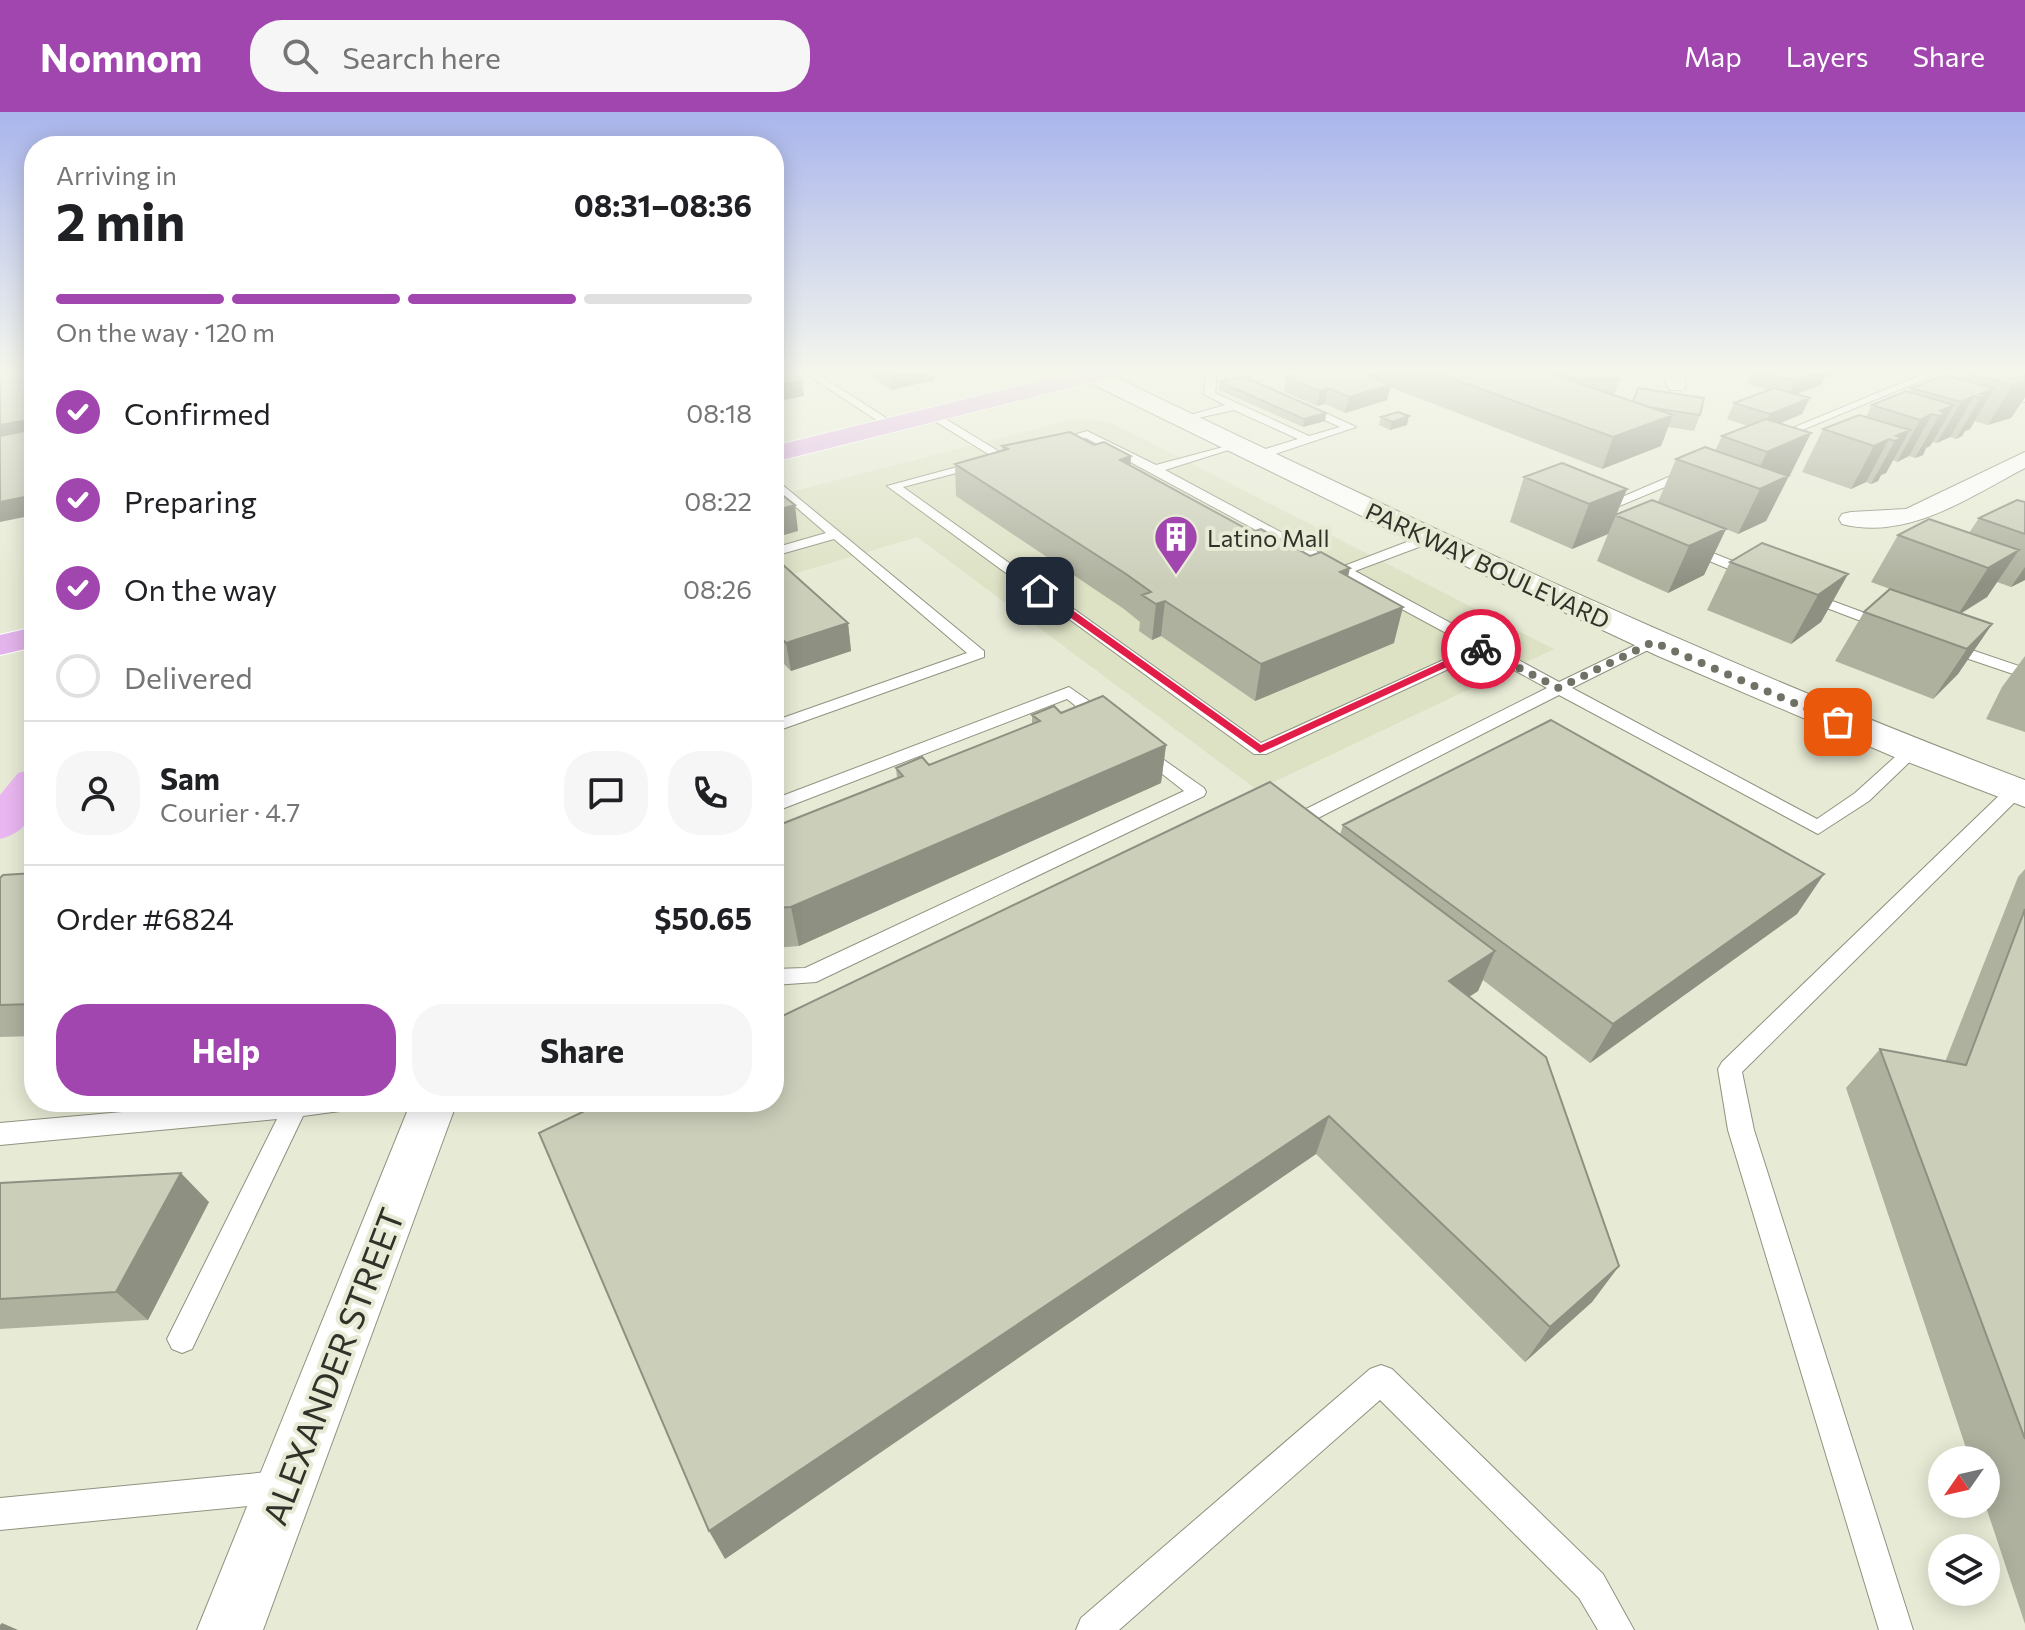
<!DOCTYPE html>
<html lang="en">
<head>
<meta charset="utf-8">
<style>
	body { margin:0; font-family:Commissioner,sans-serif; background:#f6f6f6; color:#202124; height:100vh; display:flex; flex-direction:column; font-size:30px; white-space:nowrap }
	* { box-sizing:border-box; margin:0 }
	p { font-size:26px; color:#757577 }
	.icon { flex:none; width:44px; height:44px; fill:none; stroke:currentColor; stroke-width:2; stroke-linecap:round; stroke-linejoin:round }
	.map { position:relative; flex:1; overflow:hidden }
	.panel { position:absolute; left:24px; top:24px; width:760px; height:976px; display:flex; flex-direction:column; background:#fff; border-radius:32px; box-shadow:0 4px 20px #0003 }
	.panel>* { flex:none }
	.needle { width:52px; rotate:236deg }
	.buttons { position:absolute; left:1928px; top:1334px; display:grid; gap:16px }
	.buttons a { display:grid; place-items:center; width:72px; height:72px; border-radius:50%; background:#fff; box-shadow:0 4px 20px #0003; font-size:40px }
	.pin { position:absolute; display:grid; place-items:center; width:68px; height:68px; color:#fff; margin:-34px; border-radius:16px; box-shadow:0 4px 12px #0006 }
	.courier { position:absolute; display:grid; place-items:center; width:80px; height:80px; margin:-40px; border:6px solid #e11d48; border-radius:50%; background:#fff; color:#222; box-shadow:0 2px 10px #0007 }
	.overview em { font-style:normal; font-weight:700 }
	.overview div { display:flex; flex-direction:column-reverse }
	.overview { display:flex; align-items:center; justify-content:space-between; height:136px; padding:0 32px }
	h1 { font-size:52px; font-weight:700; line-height:60px }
	.bar { display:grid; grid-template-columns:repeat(4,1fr); gap:12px 8px; align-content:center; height:96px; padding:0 32px }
	.bar i { height:10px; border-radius:6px; background:#e0e0e0 }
	.bar .on { background:#a145af }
	.bar p { grid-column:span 4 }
	.line { display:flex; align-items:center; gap:20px; padding:0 32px; border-top:2px solid #e0e0e0 }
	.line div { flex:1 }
	.round { display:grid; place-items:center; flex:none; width:84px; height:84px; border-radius:32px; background:#f6f6f6 }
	ol { padding:0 32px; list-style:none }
	li { display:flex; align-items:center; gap:24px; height:88px }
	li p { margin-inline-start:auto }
	li .icon { padding:8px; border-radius:50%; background:#a145af; color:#fff; stroke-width:4 }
	li:last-child { color:#757577 }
	li i { width:44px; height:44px; border:4px solid #e0e0e0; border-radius:50% }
	.button { display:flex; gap:16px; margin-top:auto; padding:16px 32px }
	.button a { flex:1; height:92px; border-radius:32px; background:#a145af; color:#fff; font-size:32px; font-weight:700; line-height:92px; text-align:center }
	.button a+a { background:#f6f6f6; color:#202124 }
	header { display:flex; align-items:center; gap:48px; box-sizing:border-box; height:112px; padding:0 40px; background:#a145af; color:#fff }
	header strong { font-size:38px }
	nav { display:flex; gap:44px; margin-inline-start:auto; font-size:28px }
	.search { width:560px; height:72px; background:#f6f6f6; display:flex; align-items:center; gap:20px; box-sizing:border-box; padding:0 28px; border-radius:32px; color:#757577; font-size:30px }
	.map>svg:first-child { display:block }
</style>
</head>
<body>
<header>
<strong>Nomnom</strong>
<div class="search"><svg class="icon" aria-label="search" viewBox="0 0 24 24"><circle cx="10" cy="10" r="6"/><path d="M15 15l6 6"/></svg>Search here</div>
<nav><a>Map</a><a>Layers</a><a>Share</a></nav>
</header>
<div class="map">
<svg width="2025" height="1518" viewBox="0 0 2025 1518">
	<rect width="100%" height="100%" fill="#e7ebd5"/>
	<path fill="#dde2c5" d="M1078,306L1110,310L1554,537L1257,678L917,425L774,468V384Z"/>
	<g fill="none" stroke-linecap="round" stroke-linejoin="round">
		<path fill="#eab6f1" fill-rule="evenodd" d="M34,657C34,690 38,717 0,727V683L18,661Z"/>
		<g stroke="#8f937f" stroke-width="2">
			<path id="lane" d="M800,258H812L897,313L887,315Z
				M1207,258H1227L1245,266L1275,258H1291L1254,270L1263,276L1258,279L1217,261L1215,281L1309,324L1340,315L1298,296V292H1306L1356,315L1260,347H1252V341L1298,327L1234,298L1180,310V306L1225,293L1204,282Z
				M1933,258L1942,260L1778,328L1768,326Z
				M928,301H936L1008,345L998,348L928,305Z
				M1087,319L1156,353L1238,331V335L1165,358L1344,454L1425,423H1435V429L1355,459L1559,570L1648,527H1658V533L1572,576L1817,707L1855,681L1906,635L1912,634L1921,639L1869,689L1818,722L1559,583L1316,707H1302L1300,703L1302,699L1547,576L1483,541L1266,642H1254L887,374L983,348V354L903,375L1261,631L1472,535L1086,326L1052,334L1046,331Z
				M1692,355L1698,359L1696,362L1605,400L1594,397Z
				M774,366L984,539V545L774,620V609L967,541L834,427L774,444V436L826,421L774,376Z
				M1690,432L1758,459L1760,462L1753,466L1748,465L1685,439L1683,436Z
				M1808,480L1892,511L1895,514L1892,517H1882L1803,487V481Z
				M1948,530L2025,556V566L1942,538V532Z
				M1069,575L1109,603L1112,607L1109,611H1097L1067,587L774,700V687Z
				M1144,634L1204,676L1206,680L1204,684L816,870L774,873V857L805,856L1184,679L1138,643L1135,639L1138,635Z
				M2016,672L2023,674L2025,678L2023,682L1742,960L1754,1018L1913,1518H1879L1728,1018L1718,957L1722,950L2009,674Z
				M233,990H358L355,997L303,1004L192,1237L182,1241L172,1237L167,1227L277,1007L0,1033V1011Z
				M1381,1253L1392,1257L1603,1462L1634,1518H1598L1579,1486L1380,1288L1119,1518H1076L1081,1506L1370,1257Z
				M278,1359L289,1364L294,1375L289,1386L278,1391L0,1418V1386Z"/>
		</g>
		<g stroke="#8f937f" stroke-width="2">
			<path id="street" d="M1671,258H1693L1684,267L1686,274L1683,278H1669L1664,265Z
				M1920,258H1952L2025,278V290L1923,262Z
				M2025,340V356C1969,385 1908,429 1842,412L1839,407L1842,402L1851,400L1906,397Z
				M411,990H457L263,1518H197Z"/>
		</g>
		<g stroke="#8f937f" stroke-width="2">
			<path id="secondary" d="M1084,258H1100C1405,404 1709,549 2025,668V695L1892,644L1658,544L1427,436L1084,268L1081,263Z"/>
		</g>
		<g stroke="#fff" stroke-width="2">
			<path id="primary" d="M1085,258H1124L1121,263L774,350V334Z
				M34,515V535L0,543V523Z"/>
		</g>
		<use href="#lane" fill="#fff" fill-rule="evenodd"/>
		<use href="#street" fill="#fff" fill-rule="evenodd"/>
		<use href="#secondary" fill="#fff" fill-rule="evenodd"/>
		<use href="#primary" fill="#e3b3eb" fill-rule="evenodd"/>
	</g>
	<path fill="#afb19f" d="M859,258H934V268L891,278Z
		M1315,258H1611L1610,260L1620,267L1614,282H1611L1632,289L1700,303L1694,319L1668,315L1661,334L1602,357L1390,275L1387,288L1345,301L1325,292L1317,294L1284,280L1286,265Z
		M1753,258H1848L1828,266L1824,265L1821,273L1796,282L1810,286L1802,302L1780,311L1811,321L1790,364L1788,365L1766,409L1738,422L1726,417L1704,463L1668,481L1597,449L1608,422L1572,437L1510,410L1524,365L1627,377L1616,403L1658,390L1676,347L1715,339L1722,324L1748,314L1727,307L1734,291L1767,278L1747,272Z
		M2025,258V285L2011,306L1988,313L1974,309L1970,317L1965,319L1962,324L1956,327L1950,325L1937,331L1933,330L1930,334L1926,336L1923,343L1915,346L1909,344L1897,350L1893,348L1886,361L1881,363L1878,369L1871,372L1866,370L1851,377L1802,360L1823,317L1866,305L1872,293L1909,280L1911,276L1960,267L1964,260Z
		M1220,270L1326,301L1325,309L1303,315L1219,278Z
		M1381,305L1407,313L1390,318L1379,313Z
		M1002,334L1131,353L1252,420L1348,465L1394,531L1255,589L1161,524L1152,528L1139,519L1140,510L1124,497L956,384L955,352L1002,339Z
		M2025,390V468L2011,475L1997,470L1987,485L1960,501L1992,512L1958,562L1933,587L1835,549L1864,500L1890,477L1871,470L1898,423L1969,421L1979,406Z
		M1730,450L1848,462L1821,510L1791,532L1707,498Z
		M774,454L848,511L851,539L791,559L774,542Z
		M2025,544V620L1986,607L2002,575Z
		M1061,601L1166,633L1161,671L799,834L774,836V715L897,666L896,656L929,653L1032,612V603Z
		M1343,713L1824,762L1797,802L1590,951L1483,868L1478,879L1469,885L1619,1154L1592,1190L1525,1250L1316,1042L725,1447L1340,723Z
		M2025,757V1512L1985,1392L1986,1348H1970L1846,976L1880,937L1945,950L2018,765Z
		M34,761V924L0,925V766Z
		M0,1071L209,1090L148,1208L0,1217Z"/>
	<path fill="#8e9082" d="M911,258H934V268L891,278L890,263Z
		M1828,258L1821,273L1788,285L1796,269Z
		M1832,258H1848L1828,266Z
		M1380,259L1377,275L1366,263Z
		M802,268L804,284L774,290V274Z
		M2025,269V285L2011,306L1988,313L2012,273Z
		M1391,273L1387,288L1345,301L1349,285Z
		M1328,276L1325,292L1317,294L1320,279Z
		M1994,276L1970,317L1965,319L1962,324L1956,327L1980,286V282Z
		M1974,284L1950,325L1937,331L1961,290Z
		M1810,286L1802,302L1762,319L1770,302Z
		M1954,293L1930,334L1926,336L1923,343L1915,346L1939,304L1940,299Z
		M1326,301L1325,309L1303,315L1304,307Z
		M1932,302L1909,344L1897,350L1920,308Z
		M1673,303L1661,334L1602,357L1613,325Z
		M1409,304L1407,313L1390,318L1392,310Z
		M34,307V325L0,332V313Z
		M1910,318L1886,361L1881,363L1878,369L1871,372L1895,329L1896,324Z
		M1811,321L1766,409L1738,422L1760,377L1751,374L1767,340Z
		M1889,327L1866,370L1851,377L1874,334Z
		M1131,344L1129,376L1120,348Z
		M1627,377L1608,422L1572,437L1589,392Z
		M34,383V403L0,410V390Z
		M795,393L798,419L774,426V399Z
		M1726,417L1704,463L1668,481L1689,434Z
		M2019,438L1987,485L1957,504L1988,456Z
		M2025,455V468L2011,475Z
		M1350,456L1342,491L1340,460Z
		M1848,462L1821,510L1791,532L1818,483Z
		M1165,489L1161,524L1152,528L1156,492Z
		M1403,495L1394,531L1255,589L1261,552Z
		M848,511L851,539L791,559L786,531Z
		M1992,512L1958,562L1933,587L1967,537Z
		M1166,633L1161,671L799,834L791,795Z
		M1824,762L1797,802L1590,951L1613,912Z
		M1495,839L1478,879L1433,908L1449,869Z
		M1329,1004L1316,1042L725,1447L709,1419Z
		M181,1061L209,1090L148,1208L116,1180Z
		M1619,1154L1592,1190L1525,1250L1550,1215Z
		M2,1511L18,1518H0V1513Z"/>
	<path fill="#cbceb9" stroke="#8e9082" stroke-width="2" d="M19,258H34V307L0,313V261Z
		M774,258H787L802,268L774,274Z
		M882,258H911L890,263Z
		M1315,258H1377L1380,259L1366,263L1391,273L1349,285L1328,276L1320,279L1286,265Z
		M1429,258H1540L1673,303L1613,325Z
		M1564,258H1608L1620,267L1578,268Z
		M1757,258H1826L1796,269Z
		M1968,258H2025V269L2012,273L1964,260Z
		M1945,263L1994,276L1980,282L1986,283L1980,286L1974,284L1961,290L1911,276Z
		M1242,264L1326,301L1304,307L1220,270Z
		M1638,276L1704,286L1700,303L1648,295L1633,289Z
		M1774,276L1810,286L1770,302L1734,291Z
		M1906,279L1954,293L1940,299L1946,301L1939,304L1932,302L1920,308L1872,293Z
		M1398,300L1409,304L1392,310L1381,305Z
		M1859,303L1910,318L1896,324L1902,326L1895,329L1889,327L1874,334L1823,317Z
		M1766,307L1811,321L1767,340L1722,324Z
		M34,317V383L0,390V324Z
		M1070,320L1094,333L1104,330L1131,344L1120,348L1252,420L1261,417L1310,444L1321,440L1350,456L1340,460L1403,495L1261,552L1165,489L1156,492L1142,483L1151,480L1126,462L955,352L1008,337L1002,334Z
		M1705,335L1788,364L1760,377L1676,347Z
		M1562,351L1627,377L1589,392L1524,365Z
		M774,378H776L795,393L774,399Z
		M1652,388L1726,417L1689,434L1615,403Z
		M2017,388L2025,390V422L1979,406Z
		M1929,407L2019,438L1988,456L1898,423Z
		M1762,431L1848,462L1818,483L1730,450Z
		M782,452L848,511L786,531L774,519V454Z
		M1890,477L1992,512L1967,537L1864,500Z
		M1103,584L1166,633L791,795L774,796V715L903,664L896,656L922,645L929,653L1040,609L1032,603L1054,594L1061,601Z
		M1551,608L1824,762L1613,912L1343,713Z
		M1270,670L1495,839L1449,869L1546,945L1619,1154L1550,1215L1329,1004L709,1419L539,1021L603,990H774V908Z
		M34,761V892L0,893V766L3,763Z
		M2025,797V1327L1880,937L1966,953Z
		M181,1061L116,1180L0,1187V1071Z"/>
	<linearGradient id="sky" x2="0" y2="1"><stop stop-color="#a9b5ec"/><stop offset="0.55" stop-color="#f4f6ec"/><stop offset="1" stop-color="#f4f6ec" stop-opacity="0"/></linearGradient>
	<rect width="2025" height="471" fill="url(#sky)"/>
	<path fill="#e11d48" d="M1036,477H1043L1261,633L1477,534L1486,537L1260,641L1036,481Z"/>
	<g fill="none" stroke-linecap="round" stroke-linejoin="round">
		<path stroke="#707265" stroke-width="8" stroke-dasharray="0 14.4" d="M1481,537L1559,576L1653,530L1838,610"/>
	</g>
	<defs>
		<g id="building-pin" transform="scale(2.3)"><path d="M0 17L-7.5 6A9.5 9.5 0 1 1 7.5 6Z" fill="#a145af" stroke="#e7ebd5"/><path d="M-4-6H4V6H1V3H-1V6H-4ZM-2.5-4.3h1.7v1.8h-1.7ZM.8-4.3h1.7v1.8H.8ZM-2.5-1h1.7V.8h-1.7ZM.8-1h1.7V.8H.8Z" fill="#fff"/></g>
	</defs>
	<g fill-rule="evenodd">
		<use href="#building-pin" x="1176" y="425"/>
	</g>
	<g text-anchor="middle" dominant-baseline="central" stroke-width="8" stroke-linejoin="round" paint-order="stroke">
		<g font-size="24" fill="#303129" stroke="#e7ebd5" text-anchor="start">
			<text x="1207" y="425">Latino Mall</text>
		</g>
		<g font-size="24" fill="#303129" stroke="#e7ebd5">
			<text transform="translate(1488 453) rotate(25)">PARKWAY BOULEVARD</text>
		</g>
		<g font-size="34" fill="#303129" stroke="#e7ebd5">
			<text transform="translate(332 1254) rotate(-69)">ALEXANDER STREET</text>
		</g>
	</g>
</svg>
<div class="buttons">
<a><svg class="needle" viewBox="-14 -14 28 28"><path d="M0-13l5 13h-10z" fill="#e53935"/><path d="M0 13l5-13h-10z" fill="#757577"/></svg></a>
<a><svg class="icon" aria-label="layers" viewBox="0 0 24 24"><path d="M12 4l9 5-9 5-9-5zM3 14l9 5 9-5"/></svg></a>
</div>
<div class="pin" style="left:1838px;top:610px;background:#ea580c"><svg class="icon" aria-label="bag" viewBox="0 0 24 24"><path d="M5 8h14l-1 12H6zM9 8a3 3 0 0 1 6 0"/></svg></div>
<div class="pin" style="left:1040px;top:479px;background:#1f2937"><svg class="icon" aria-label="home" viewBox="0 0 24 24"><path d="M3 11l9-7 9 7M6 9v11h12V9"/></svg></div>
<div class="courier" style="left:1481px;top:537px"><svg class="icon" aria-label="bike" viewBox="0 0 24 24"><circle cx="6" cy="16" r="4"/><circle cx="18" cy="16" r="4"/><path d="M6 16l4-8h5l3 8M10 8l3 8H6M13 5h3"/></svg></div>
<section class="panel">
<div class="overview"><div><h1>2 min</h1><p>Arriving in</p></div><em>08:31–08:36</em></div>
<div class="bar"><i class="on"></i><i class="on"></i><i class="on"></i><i></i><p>On the way · 120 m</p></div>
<ol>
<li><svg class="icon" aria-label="check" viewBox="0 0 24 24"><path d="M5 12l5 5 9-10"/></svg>Confirmed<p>08:18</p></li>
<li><svg class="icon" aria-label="check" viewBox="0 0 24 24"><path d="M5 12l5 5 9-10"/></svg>Preparing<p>08:22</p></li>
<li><svg class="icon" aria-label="check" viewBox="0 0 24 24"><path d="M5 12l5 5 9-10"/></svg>On the way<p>08:26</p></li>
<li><i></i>Delivered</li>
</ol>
<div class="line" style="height:144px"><a class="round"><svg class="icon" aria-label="person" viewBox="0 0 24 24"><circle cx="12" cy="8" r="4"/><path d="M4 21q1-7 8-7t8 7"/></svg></a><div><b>Sam</b><p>Courier · 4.7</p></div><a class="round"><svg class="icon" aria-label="chat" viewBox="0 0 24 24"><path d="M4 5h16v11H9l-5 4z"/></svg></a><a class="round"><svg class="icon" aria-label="phone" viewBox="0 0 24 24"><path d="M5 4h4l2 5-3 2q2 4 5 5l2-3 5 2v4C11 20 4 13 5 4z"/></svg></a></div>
<div class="line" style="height:104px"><div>Order #6824</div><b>$50.65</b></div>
<div class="button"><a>Help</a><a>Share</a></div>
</section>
</div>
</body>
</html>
